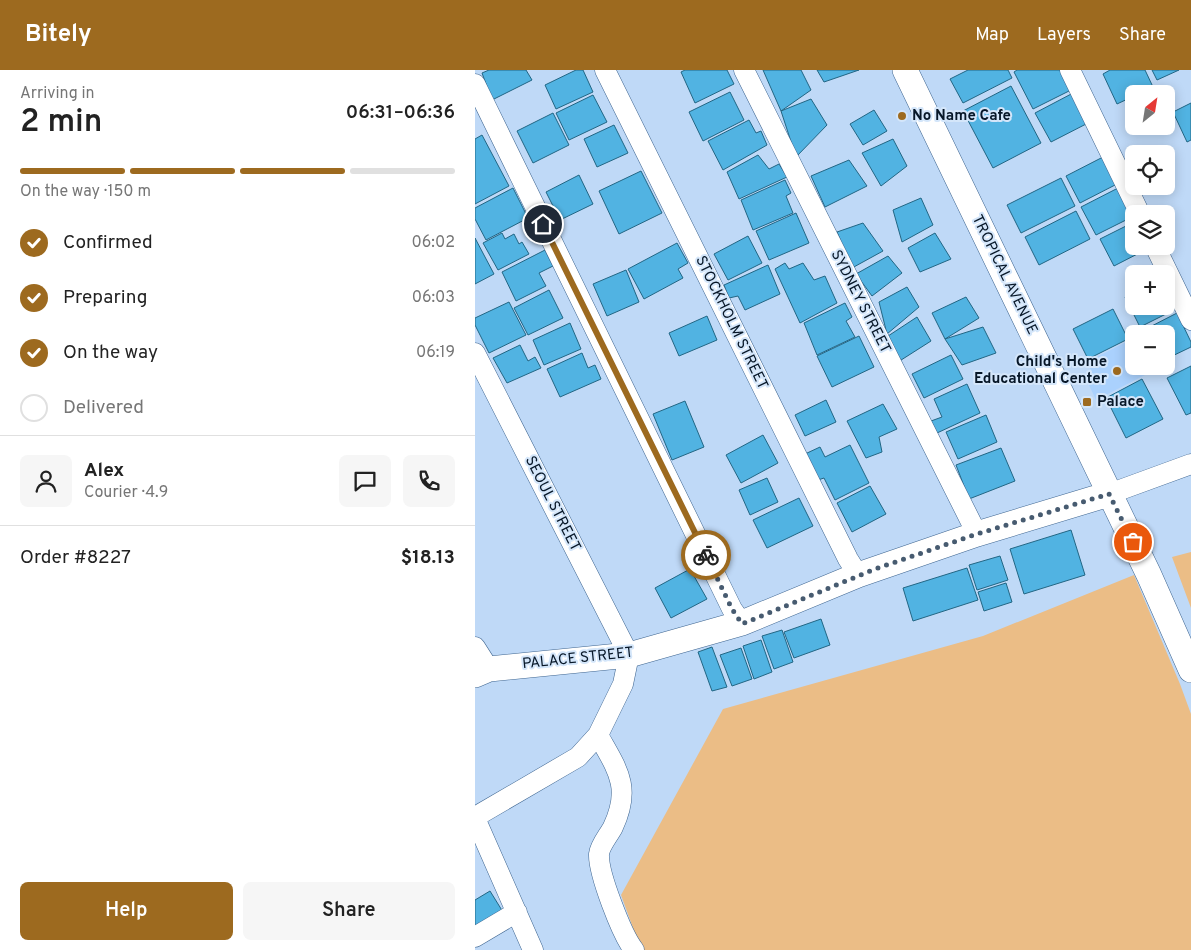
<!DOCTYPE html>
<html lang="en">
<head>
<meta charset="utf-8">
<style>
	body { margin:0; font-family:Overpass,sans-serif; background:#f6f6f6; color:#222; height:100vh; display:flex; flex-direction:column; font-size:19px; white-space:nowrap }
	* { box-sizing:border-box; margin:0 }
	p { font-size:16px; color:#767676 }
	.icon { flex:none; width:28px; height:28px; fill:none; stroke:currentColor; stroke-width:2; stroke-linecap:round; stroke-linejoin:round }
	.map { position:relative; flex:1; overflow:hidden }
	.sheet { display:flex; flex-direction:column; background:#fff; width:475px }
	.sheet>* { flex:none }
	.needle { width:32px; rotate:30deg }
	.tools { position:absolute; left:650px; top:15px; display:grid; gap:10px }
	.tools a { display:grid; place-items:center; width:50px; height:50px; border-radius:8px; background:#fff; box-shadow:0 2px 12px #0003; font-size:25px }
	.pin { position:absolute; display:grid; place-items:center; width:42px; height:42px; color:#fff; margin:-21px; border:2px solid #fff; border-radius:50%; box-shadow:0 1px 5px #0007 }
	.courier { position:absolute; display:grid; place-items:center; width:50px; height:50px; margin:-25px; border:4px solid #9d6a1f; border-radius:50%; background:#fff; color:#222; box-shadow:0 1px 6px #0007 }
	.summary em { font-style:normal; font-weight:600 }
	.summary div { display:flex; flex-direction:column-reverse }
	.summary { display:flex; align-items:center; justify-content:space-between; height:85px; padding:0 20px }
	h1 { font-size:32px; font-weight:600; line-height:38px }
	.bar { display:grid; grid-template-columns:repeat(4,1fr); gap:8px 5px; align-content:center; height:60px; padding:0 20px }
	.bar i { height:6px; border-radius:4px; background:#e0e0e0 }
	.bar .active { background:#9d6a1f }
	.bar p { grid-column:span 4 }
	.line { display:flex; align-items:center; gap:12px; padding:0 20px; border-top:1px solid #e0e0e0 }
	.line div { flex:1 }
	.round { display:grid; place-items:center; flex:none; width:52px; height:52px; border-radius:8px; background:#f6f6f6 }
	ol { padding:0 20px; list-style:none }
	li { display:flex; align-items:center; gap:15px; height:55px }
	li p { margin-inline-start:auto }
	li .icon { padding:5px; border-radius:50%; background:#9d6a1f; color:#fff; stroke-width:4 }
	li:last-child { color:#767676 }
	li i { width:28px; height:28px; border:2px solid #e0e0e0; border-radius:50% }
	.primary-button { display:flex; gap:10px; margin-top:auto; padding:10px 20px }
	.primary-button a { flex:1; height:58px; border-radius:8px; background:#9d6a1f; color:#fff; font-size:20px; font-weight:600; line-height:58px; text-align:center }
	.primary-button a+a { background:#f6f6f6; color:#222 }
	header { display:flex; align-items:center; gap:30px; box-sizing:border-box; height:70px; padding:0 25px; background:#9d6a1f; color:#fff }
	header strong { font-size:24px }
	nav { display:flex; gap:28px; margin-inline-start:auto; font-size:18px }
	main { display:flex; flex:1; min-height:0 }
	.map>svg:first-child { display:block }
</style>
</head>
<body>
<header>
<strong>Bitely</strong>
<nav><a>Map</a><a>Layers</a><a>Share</a></nav>
</header>
<main>
<section class="sheet">
<div class="summary"><div><h1>2 min</h1><p>Arriving in</p></div><em>06:31–06:36</em></div>
<div class="bar"><i class="active"></i><i class="active"></i><i class="active"></i><i></i><p>On the way · 150 m</p></div>
<ol>
<li><svg class="icon" aria-label="check" viewBox="0 0 24 24"><path d="M5 12l5 5 9-10"/></svg>Confirmed<p>06:02</p></li>
<li><svg class="icon" aria-label="check" viewBox="0 0 24 24"><path d="M5 12l5 5 9-10"/></svg>Preparing<p>06:03</p></li>
<li><svg class="icon" aria-label="check" viewBox="0 0 24 24"><path d="M5 12l5 5 9-10"/></svg>On the way<p>06:19</p></li>
<li><i></i>Delivered</li>
</ol>
<div class="line" style="height:90px"><a class="round"><svg class="icon" aria-label="person" viewBox="0 0 24 24"><circle cx="12" cy="8" r="4"/><path d="M4 21q1-7 8-7t8 7"/></svg></a><div><b>Alex</b><p>Courier · 4.9</p></div><a class="round"><svg class="icon" aria-label="chat" viewBox="0 0 24 24"><path d="M4 5h16v11H9l-5 4z"/></svg></a><a class="round"><svg class="icon" aria-label="phone" viewBox="0 0 24 24"><path d="M5 4h4l2 5-3 2q2 4 5 5l2-3 5 2v4C11 20 4 13 5 4z"/></svg></a></div>
<div class="line" style="height:65px"><div>Order #8227</div><b>$18.13</b></div>
<div class="primary-button"><a>Help</a><a>Share</a></div>
</section>
<div class="map">
<svg width="716" height="880" viewBox="0 0 716 880">
	<rect width="100%" height="100%" fill="#bfd9f7"/>
	<path fill="#aad1fd" d="M653,271L659,283V296H666L670,305L621,330L613,313L620,309L612,292Z"/>
	<path fill="#ebbd86" d="M716,482V538L697,487Z
		M659,505L705,614L716,644V880H166L146,825L248,639L508,566Z"/>
	<path fill="#51b3e2" stroke="#226684" d="M14,0H51L57,10L17,30L7,3Z
		M101,0H108L118,22L81,39L70,15Z
		M210,0H252L259,14L220,33L206,2Z
		M288,0H326L336,20L306,41Z
		M342,0H384L349,12Z
		M493,0H533L537,8L488,33L475,9Z
		M542,0H588L598,19L558,39L539,2Z
		M635,0H670L678,17L659,24V26L642,34L628,4Z
		M677,0H704L682,10Z
		M536,16L566,73L518,98L488,41Z
		M255,22L269,50L228,71L214,42Z
		M600,22L615,52L576,72L560,43Z
		M118,25L132,52L94,70L81,43Z
		M336,29L352,55L321,87L306,41Z
		M716,33V70L712,72L698,42Z
		M399,40L412,61L388,75L375,54Z
		M78,43L94,75L58,93L42,61Z
		M274,50L281,63L286,61L292,75L248,100L233,71Z
		M139,55L153,83L122,97L109,69Z
		M7,65L34,116L0,134V69Z
		M418,69L432,96L406,116L387,83Z
		M283,85L294,99L304,94L312,107L264,129L252,102Z
		M628,87L642,114L605,133L591,106Z
		M374,90L392,116L350,137L336,106Z
		M166,101L187,143L144,164L124,121Z
		M104,105L118,134L85,150L71,122Z
		M586,108L600,136L546,163L532,135Z
		M310,110L316,123L311,126L318,143L278,160L266,130Z
		M645,117L659,146L621,165L606,137Z
		M38,118L53,148L11,170L0,149V138Z
		M446,128L458,155L427,172L418,140Z
		M601,141L615,169L564,195L550,167Z
		M321,143L334,173L294,190L281,161Z
		M659,152V176L676,177L639,196L625,169Z
		M388,153L408,181L377,198L362,162Z
		M27,163L30,169L39,164L44,174L47,172L54,184L23,200L8,173Z
		M460,163L476,189L445,202L433,178Z
		M273,166L287,193L253,210L239,184Z
		M0,168L19,204L0,214Z
		M202,173L213,193L203,199L208,208L169,229L153,199Z
		M70,180L78,196L64,203L71,216L41,231L27,202Z
		M413,186L427,203L397,226L381,204Z
		M310,193L314,199L328,193L339,210L350,206L362,233L325,253L300,199Z
		M293,195L305,224L270,240L263,226L254,228L249,215Z
		M151,200L164,232L132,246L118,214Z
		M691,211L705,237L665,257L650,227L659,223V236H691Z
		M432,217L444,237L412,264L404,232Z
		M74,220L88,248L53,265L39,238Z
		M491,227L504,248L470,269L457,243Z
		M34,232L51,265L14,283L0,255V248Z
		M370,233L377,247L371,251L380,267L342,285L329,253Z
		M638,239L653,269L613,289L598,259Z
		M702,243L716,272V277L691,289V264H669L667,261Z
		M232,246L242,270L204,286L194,263Z
		M442,247L456,271L423,292L410,268Z
		M95,253L106,279L69,295L58,270Z
		M508,257L521,283L487,295L470,269Z
		M384,266L399,297L357,317L342,286Z
		M45,275L53,291L60,287L66,298L32,313L18,288Z
		M107,283L113,298L120,295L126,309L85,327L72,299Z
		M476,285L488,309L449,328L437,304Z
		M716,296V343L711,345L692,308Z
		M667,309L688,349L651,368L631,328Z
		M492,314L505,343L462,363L456,351L467,347L459,329Z
		M351,330L361,352L330,366L320,345Z
		M210,331L229,377L197,390L178,344Z
		M408,334L422,359L404,367L407,382L391,388L372,351Z
		M511,345L522,372L483,389L471,362Z
		M288,365L303,393L266,413L251,385Z
		M375,375L394,413L360,430L349,408L343,410L330,384L345,377L350,387Z
		M526,378L540,411L494,429L481,395Z
		M292,408L303,432L275,445L264,420Z
		M395,416L411,444L377,462L362,433Z
		M324,428L338,456L292,478L278,450Z
		M596,460L610,505L549,524L535,479Z
		M525,486L533,510L502,520L494,495Z
		M492,498L503,530L438,551L428,518Z
		M215,499L232,529L196,548L180,518Z
		M531,513L537,532L509,541L503,522Z
		M346,549L355,575L319,588L309,562Z
		M307,560L318,592L299,599L287,566Z
		M286,570L297,602L279,609L268,576Z
		M237,577L252,617L237,621L223,582Z
		M266,578L277,609L257,616L245,585Z
		M15,821L28,842L0,860V830Z"/>
	<g fill="none" stroke-linecap="round" stroke-linejoin="round">
		<g stroke="#3e6590" stroke-width="21">
			<path id="minor" d="M130,0L373,489L383,505
				M269,0L502,464
				M595,0L665,144
				M0,14L257,539L267,553
				M680,176L716,250
				M0,283L154,585L148,614L123,665L103,687L0,747
				M634,424L716,394
				M0,577L14,599
				M123,665C142,699 157,717 138,757C134,765 125,775 124,784C123,803 147,865 159,880
				M0,748L58,880
				M0,867L42,842"/>
		</g>
		<g stroke="#3e6590" stroke-width="26">
			<path id="tertiary" d="M430,0L674,505L716,600
				M0,605L14,599L154,585L267,553L383,505L502,464L634,424"/>
		</g>
		<use href="#minor" stroke="#fff" stroke-width="20"/>
		<use href="#tertiary" stroke="#fff" stroke-width="25"/>
	</g>
	<g fill="none" stroke-linecap="round" stroke-linejoin="round">
		<path stroke="#475b70" stroke-width="5" stroke-dasharray="0 9" d="M231,485L257,539L267,554L400,499L502,464L634,424L658,472"/>
		<path stroke="#9d6a1f" stroke-width="6" d="M68,154L231,485"/>
	</g>
	<g fill="#9d6a1f" stroke="#d4e6fa" stroke-width="2">
		<circle cx="427" cy="46" r="5"/>
		<circle cx="642" cy="301" r="5"/>
		<rect x="607" y="327" width="10" height="10" rx="2.5"/>
	</g>
	<g text-anchor="middle" dominant-baseline="central" stroke-width="4" stroke-linejoin="round" paint-order="stroke">
		<g font-size="15" font-weight="bold" fill="#071728" stroke="#d4e6fa" text-anchor="start">
			<text x="437" y="46">No Name Cafe</text>
			<text x="632" y="292" text-anchor="end">Child's Home<tspan x="632" dy="17">Educational Center</tspan></text>
			<text x="622" y="332">Palace</text>
		</g>
		<g font-size="15" fill="#071728" stroke="#d4e6fa">
			<text transform="translate(529 205) rotate(64)">TROPICAL AVENUE</text>
			<text transform="translate(385 232) rotate(63)">SYDNEY STREET</text>
			<text transform="translate(256 253) rotate(64)">STOCKHOLM STREET</text>
			<text transform="translate(77 434) rotate(63)">SEOUL STREET</text>
			<text transform="translate(103 589) rotate(-6)">PALACE STREET</text>
		</g>
	</g>
</svg>
<div class="tools">
<a><svg class="needle" viewBox="-14 -14 28 28"><path d="M0-13l5 13h-10z" fill="#e53935"/><path d="M0 13l5-13h-10z" fill="#767676"/></svg></a>
<a><svg class="icon" aria-label="locate" viewBox="0 0 24 24"><circle cx="12" cy="12" r="6"/><path d="M12 2v4M12 18v4M2 12h4M18 12h4"/></svg></a>
<a><svg class="icon" aria-label="layers" viewBox="0 0 24 24"><path d="M12 4l9 5-9 5-9-5zM3 14l9 5 9-5"/></svg></a>
<a>+</a>
<a>−</a>
</div>
<div class="pin" style="left:658px;top:472px;background:#ea580c"><svg class="icon" aria-label="bag" viewBox="0 0 24 24"><path d="M5 8h14l-1 12H6zM9 8a3 3 0 0 1 6 0"/></svg></div>
<div class="pin" style="left:68px;top:154px;background:#1f2937"><svg class="icon" aria-label="home" viewBox="0 0 24 24"><path d="M3 11l9-7 9 7M6 9v11h12V9"/></svg></div>
<div class="courier" style="left:231px;top:485px"><svg class="icon" aria-label="bike" viewBox="0 0 24 24"><circle cx="6" cy="16" r="4"/><circle cx="18" cy="16" r="4"/><path d="M6 16l4-8h5l3 8M10 8l3 8H6M13 5h3"/></svg></div>
</div>
</main>
</body>
</html>
